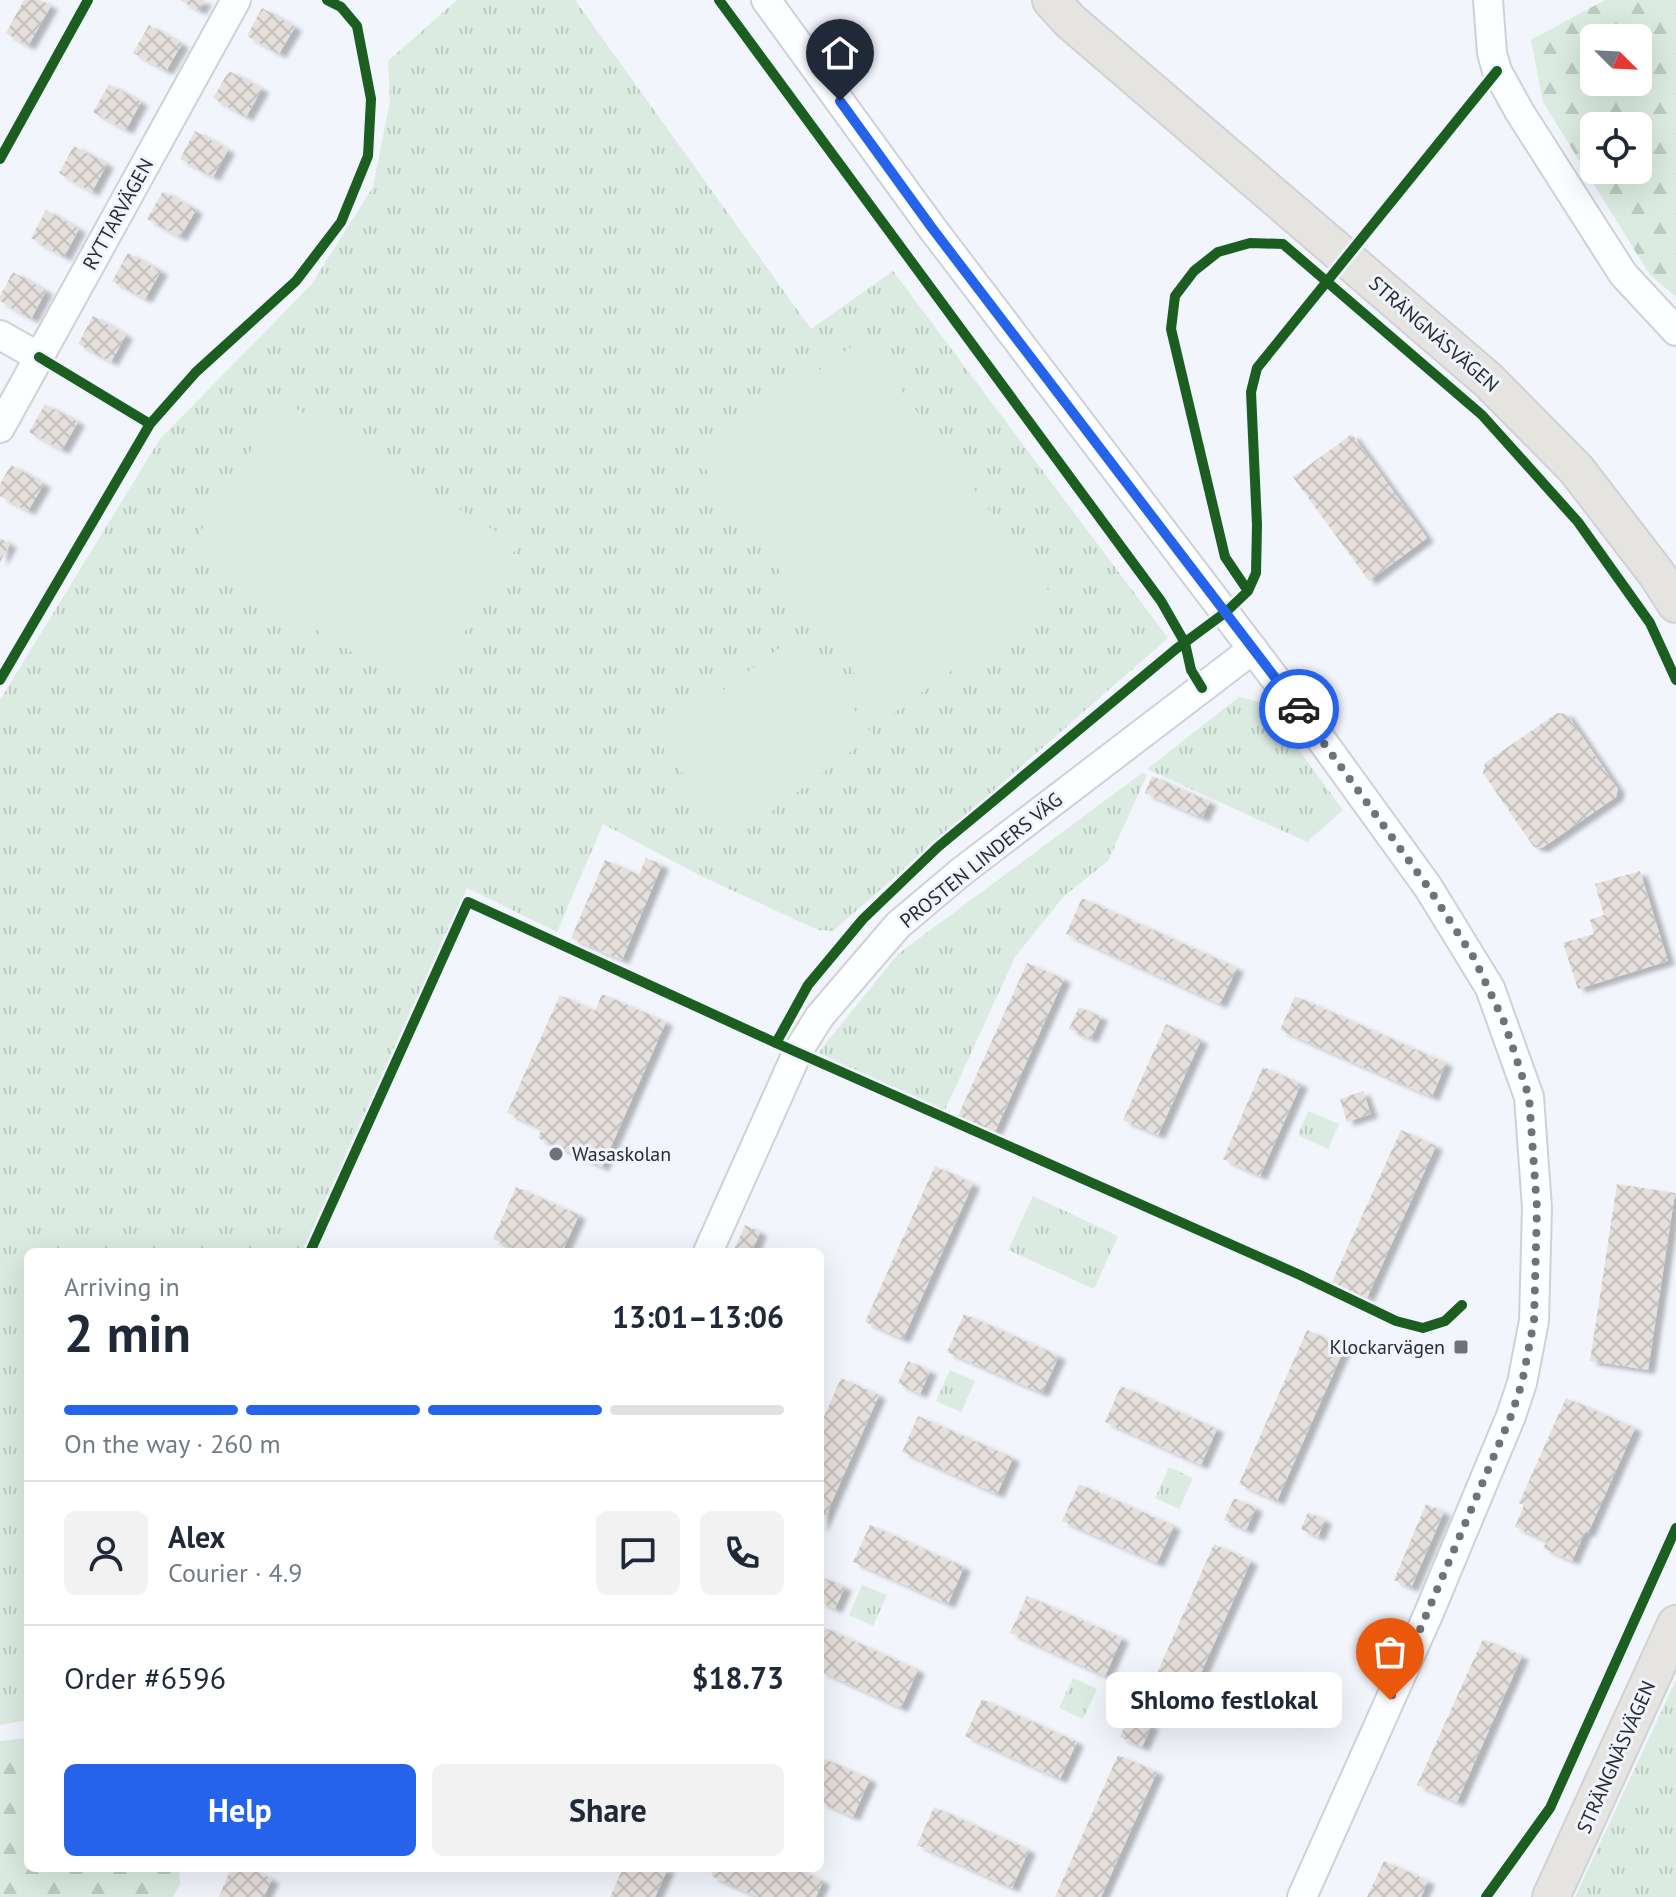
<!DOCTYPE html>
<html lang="en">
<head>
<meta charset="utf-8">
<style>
	body { margin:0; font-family:"PT Sans",sans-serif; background:#f2f2f3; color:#1f2937; height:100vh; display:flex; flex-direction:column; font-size:30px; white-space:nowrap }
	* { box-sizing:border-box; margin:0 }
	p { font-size:26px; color:#747a83 }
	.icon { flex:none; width:44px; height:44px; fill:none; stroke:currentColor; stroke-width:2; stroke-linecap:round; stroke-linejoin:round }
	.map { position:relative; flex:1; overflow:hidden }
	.panel { position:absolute; left:24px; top:1248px; width:800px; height:624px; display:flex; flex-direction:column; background:#fff; border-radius:12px; box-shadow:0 8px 32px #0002 }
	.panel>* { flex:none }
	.needle { width:52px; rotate:114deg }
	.tools { position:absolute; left:1580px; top:24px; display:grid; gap:16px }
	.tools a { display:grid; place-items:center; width:72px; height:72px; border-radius:12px; background:#fff; box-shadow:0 8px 32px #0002; font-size:40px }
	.pin { position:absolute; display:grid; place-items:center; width:68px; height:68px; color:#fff; margin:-82px -34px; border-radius:50% 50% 50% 0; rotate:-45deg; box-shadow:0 0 8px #0007 }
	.pin .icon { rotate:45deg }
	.courier { position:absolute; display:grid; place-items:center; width:80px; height:80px; margin:-40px; border:6px solid #2563eb; border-radius:50%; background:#fff; color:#222; box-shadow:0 2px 10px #0007 }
	.bubble { position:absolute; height:56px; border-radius:12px; background:#fff; box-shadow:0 8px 32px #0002; font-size:26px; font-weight:700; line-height:56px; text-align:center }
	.overview em { font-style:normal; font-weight:700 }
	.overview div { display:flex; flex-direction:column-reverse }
	.overview { display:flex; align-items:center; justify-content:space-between; height:136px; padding:0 40px }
	h1 { font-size:52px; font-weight:700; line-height:60px }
	.bar { display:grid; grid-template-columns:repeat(4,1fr); gap:12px 8px; align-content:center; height:96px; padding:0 40px }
	.bar i { height:10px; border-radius:6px; background:#e0e1e3 }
	.bar .active { background:#2563eb }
	.bar p { grid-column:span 4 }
	.line { display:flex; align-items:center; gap:20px; padding:0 40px; border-top:2px solid #e0e1e3 }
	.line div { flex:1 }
	.round { display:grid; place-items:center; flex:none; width:84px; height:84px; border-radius:12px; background:#f2f2f3 }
	.cta { display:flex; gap:16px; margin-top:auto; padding:16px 40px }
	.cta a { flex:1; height:92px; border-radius:12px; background:#2563eb; color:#fff; font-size:32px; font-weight:700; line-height:92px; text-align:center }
	.cta a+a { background:#f2f2f3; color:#1f2937 }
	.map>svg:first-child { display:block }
</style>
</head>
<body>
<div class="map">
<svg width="1676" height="1897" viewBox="0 0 1676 1897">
	<defs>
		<pattern id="grass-tufts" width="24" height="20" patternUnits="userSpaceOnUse" patternTransform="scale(2)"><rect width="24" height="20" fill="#dbebe1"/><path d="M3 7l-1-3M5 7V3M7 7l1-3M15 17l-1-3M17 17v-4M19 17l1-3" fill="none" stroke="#bccac1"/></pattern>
		<pattern id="forest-firs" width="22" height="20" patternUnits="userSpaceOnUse" patternTransform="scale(2)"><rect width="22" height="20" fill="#dbebe1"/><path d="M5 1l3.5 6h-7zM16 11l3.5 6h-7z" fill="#bccac1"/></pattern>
		<pattern id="building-cross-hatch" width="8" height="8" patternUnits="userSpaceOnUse" patternTransform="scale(2)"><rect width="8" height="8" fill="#e5e0dc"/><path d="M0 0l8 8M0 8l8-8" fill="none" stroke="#c5c0bd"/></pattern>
		<filter id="shadow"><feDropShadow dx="7" dy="4" stdDeviation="2" flood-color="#0004"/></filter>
	</defs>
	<rect width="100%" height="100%" fill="#f2f5fc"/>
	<path fill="url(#grass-tufts)" d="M457,0H575L811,329L893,271L1168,638L833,931L818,930L703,877L603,824L557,932L467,888L303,1252H28V1720L0,1725V700L160,439L311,285L373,187L390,101L388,61Z
		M1239,697L1264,703L1343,810L1307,842L1147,769Z
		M1142,773L1147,775L1108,861L1064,896L1015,957L945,1110L818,1053L898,954Z
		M1308,1111L1339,1124L1328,1149L1298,1135Z
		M1033,1196L1118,1236L1094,1289L1008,1250Z
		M950,1370L975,1381L961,1412L936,1401Z
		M1169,1467L1193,1478L1179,1509L1155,1498Z
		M862,1585L887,1595L873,1626L849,1615Z
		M1073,1678L1097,1689L1083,1719L1059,1708Z
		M1676,1680V1897H1575Z"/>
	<path fill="url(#forest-firs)" fill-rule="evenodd" d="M1605,0H1676V297L1650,275L1543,102L1531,40ZM1594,38H1638V82H1594ZM1594,126H1638V170H1594Z
		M28,1738V1868H179L180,1884L173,1897H0V1741Z"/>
	<path fill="#dbebe1" d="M863,338L1053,597L887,718L698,459Z
		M282,400L518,545L425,697L188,551Z
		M798,634L873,735L733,840L657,740Z"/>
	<path fill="url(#building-cross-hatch)" filter="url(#shadow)" d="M24,0H40L51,6L28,46L6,33Z
		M180,0H205L199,11Z
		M262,8L295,27L279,54L247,36Z
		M149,25L182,44L166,71L133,53Z
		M229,71L262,89L246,117L213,98Z
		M109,84L141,102L126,130L93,112Z
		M195,131L228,150L213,177L180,159Z
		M74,146L107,164L92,192L59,173Z
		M163,191L196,210L180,237L147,219Z
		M46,210L79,229L64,257L31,238Z
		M128,253L161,271L145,299L112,281Z
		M13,272L46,291L31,319L0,301V296Z
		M93,316L126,335L111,362L78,344Z
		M45,404L78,422L62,450L29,432Z
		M1352,434L1427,538L1369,581L1293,477Z
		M11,465L44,484L28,511L0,496V484Z
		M0,538L10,544L0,562Z
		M1557,713L1567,714L1618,789L1616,797L1542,848L1534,847L1483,773L1485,763Z
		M1152,776L1210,802L1202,818L1145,793Z
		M646,858L662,865L622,960L571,938L605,860L639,875Z
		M1640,871L1668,961L1578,989L1563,943L1594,934L1590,920L1604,915L1595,884Z
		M1082,898L1237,968L1220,1004L1066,934Z
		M1027,963L1064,979L995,1132L958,1116Z
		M602,994L666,1022L602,1167L538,1138L542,1129L507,1113L560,995L595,1011Z
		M1295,996L1446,1063L1432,1097L1280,1030Z
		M1079,1007L1101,1017L1091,1039L1069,1029Z
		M1166,1024L1201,1040L1158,1135L1123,1120Z
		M1263,1067L1301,1084L1260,1176L1223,1159Z
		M1363,1091L1371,1114L1347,1122L1340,1099Z
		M1401,1130L1436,1146L1367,1298L1332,1282Z
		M935,1166L973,1184L903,1339L865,1322Z
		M1617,1184L1675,1193L1648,1370L1590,1361Z
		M516,1187L579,1215L562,1252H522L493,1239Z
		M745,1225L760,1232L752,1252H733Z
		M964,1314L1059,1356L1042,1393L947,1352Z
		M1307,1330L1345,1347L1277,1501L1239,1484Z
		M908,1361L930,1371L920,1394L898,1383Z
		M841,1378L879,1395L820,1529V1426Z
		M1121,1386L1217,1429L1201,1465L1105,1422Z
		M1566,1398L1635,1428L1588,1533L1585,1532L1572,1561L1543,1548L1547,1541L1515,1527L1524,1505L1519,1503Z
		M918,1416L1013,1458L997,1494L902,1452Z
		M1079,1484L1174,1526L1157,1563L1062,1521Z
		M1234,1498L1256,1508L1246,1530L1224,1520Z
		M1426,1504L1444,1512L1411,1588L1394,1580Z
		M1308,1512L1325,1520L1318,1537L1301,1529Z
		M870,1525L964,1567L948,1604L853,1562Z
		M1214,1544L1251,1561L1183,1713L1147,1696Z
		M822,1577L845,1587L835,1609L820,1602Z
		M1027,1596L1122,1638L1105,1676L1010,1633Z
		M823,1627L918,1670L901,1708L820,1671V1635Z
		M1483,1639L1522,1656L1457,1802L1417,1785Z
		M982,1699L1077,1742L1060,1779L965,1736Z
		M1130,1715L1152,1725L1142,1747L1120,1737Z
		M1118,1755L1157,1772L1101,1897H1055Z
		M820,1757L870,1779L853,1817L820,1802Z
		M934,1807L1029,1850L1012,1888L917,1845Z
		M1384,1861L1428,1881L1421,1897H1367Z
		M231,1868H248L272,1879L264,1897H219Z
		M623,1868H668L655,1897H610Z
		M715,1868H795L823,1881L816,1897H758L711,1876Z"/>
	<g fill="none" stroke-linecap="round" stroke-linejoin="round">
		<g stroke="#cfd1d6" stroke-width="32">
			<path id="minor" d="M766,0L932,228L1315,731L1428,887L1490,988L1529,1097L1537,1208L1534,1321L1522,1383L1511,1416L1428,1615L1302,1897
				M1488,0L1492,53L1497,71L1519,111L1623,274L1676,331
				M0,335L39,357
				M0,428L236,0
				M708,1252L798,1051L820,1016L898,925L961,872L1253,649"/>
		</g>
		<g stroke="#d0d1d5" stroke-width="40">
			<path id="major" d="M1051,0L1070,21L1488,380L1576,469L1656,573L1676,604
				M1551,1897L1676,1624"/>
		</g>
		<use href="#minor" stroke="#fdfeff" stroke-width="28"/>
		<use href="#major" stroke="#e5e4e0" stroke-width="36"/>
		<g stroke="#eff4ff" stroke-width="15">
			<path id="cycleway" d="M719,0L1161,601L1185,643L1191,670L1202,688
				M0,159L88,0
				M39,357L150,424
				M1248,591L1225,557L1171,329L1175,296L1194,271L1218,252L1250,243L1283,244L1482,415L1578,522L1650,623L1676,680
				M0,680L150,424L196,372L296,281L341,222L368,156L371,99L357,26L341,7L327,0
				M776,1043L808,985L863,919L938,847L1176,649L1226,612L1248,591L1256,573L1257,525L1251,392L1257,368L1497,71
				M310,1252L468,902L776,1043L1300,1275L1396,1321L1423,1328L1445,1321L1462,1305
				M1486,1897L1550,1808L1676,1528"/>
		</g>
		<use href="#cycleway" stroke="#1b5e20" stroke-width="10"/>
	</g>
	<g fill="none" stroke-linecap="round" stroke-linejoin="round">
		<path stroke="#707277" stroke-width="8" stroke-dasharray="0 14.4" d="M1299,709L1428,887L1474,958L1505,1024L1529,1097L1537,1208L1534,1321L1522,1383L1511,1416L1390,1700"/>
		<path stroke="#2563eb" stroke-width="10" d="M840,101L932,228L1299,709"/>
	</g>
	<g fill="#707277" stroke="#eff4ff" stroke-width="3">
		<circle cx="556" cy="1154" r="8"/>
		<rect x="1453" y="1339" width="16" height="16" rx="4"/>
	</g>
	<g text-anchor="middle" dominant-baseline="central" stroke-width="6" stroke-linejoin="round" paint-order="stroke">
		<g font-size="20" fill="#2a2b2f" stroke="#eff4ff">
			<text transform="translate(118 214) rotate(-61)">RYTTARVÄGEN</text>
			<text transform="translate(1434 334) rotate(41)">STRÄNGNÄSVÄGEN</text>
			<text transform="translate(981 860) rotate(-39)">PROSTEN LINDERS VÄG</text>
			<text transform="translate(1616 1757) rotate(-66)">STRÄNGNÄSVÄGEN</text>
		</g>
		<g font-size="20" fill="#2a2b2f" stroke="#eff4ff" text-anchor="start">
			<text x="572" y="1154">Wasaskolan</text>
			<text x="1445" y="1347" text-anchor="end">Klockarvägen</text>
		</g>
	</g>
</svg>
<div class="tools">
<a><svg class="needle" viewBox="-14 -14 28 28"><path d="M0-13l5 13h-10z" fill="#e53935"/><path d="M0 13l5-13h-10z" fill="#747a83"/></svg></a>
<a><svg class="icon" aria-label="locate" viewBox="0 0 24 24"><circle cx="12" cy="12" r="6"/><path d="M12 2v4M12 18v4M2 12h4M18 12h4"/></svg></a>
</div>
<div class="pin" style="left:1390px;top:1700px;background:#ea580c"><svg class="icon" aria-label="bag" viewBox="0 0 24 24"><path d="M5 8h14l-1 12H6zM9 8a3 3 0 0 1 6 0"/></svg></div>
<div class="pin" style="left:840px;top:101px;background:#1f2937"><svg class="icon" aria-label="home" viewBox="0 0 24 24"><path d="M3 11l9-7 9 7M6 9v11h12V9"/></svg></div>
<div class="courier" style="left:1299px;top:709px"><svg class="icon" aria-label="car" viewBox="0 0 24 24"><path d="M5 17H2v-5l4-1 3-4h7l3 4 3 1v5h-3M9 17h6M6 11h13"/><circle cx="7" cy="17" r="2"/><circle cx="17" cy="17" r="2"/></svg></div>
<div class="bubble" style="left:1106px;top:1672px;width:236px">Shlomo festlokal</div>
<section class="panel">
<div class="overview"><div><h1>2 min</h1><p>Arriving in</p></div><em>13:01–13:06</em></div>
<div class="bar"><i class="active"></i><i class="active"></i><i class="active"></i><i></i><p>On the way · 260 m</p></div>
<div class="line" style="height:144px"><a class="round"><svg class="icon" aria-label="person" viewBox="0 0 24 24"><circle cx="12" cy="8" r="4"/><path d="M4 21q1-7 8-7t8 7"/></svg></a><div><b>Alex</b><p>Courier · 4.9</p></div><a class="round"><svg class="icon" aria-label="chat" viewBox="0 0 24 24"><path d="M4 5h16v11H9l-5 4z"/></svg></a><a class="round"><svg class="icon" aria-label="phone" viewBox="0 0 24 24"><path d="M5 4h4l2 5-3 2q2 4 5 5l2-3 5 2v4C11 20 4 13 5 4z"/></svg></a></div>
<div class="line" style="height:104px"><div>Order #6596</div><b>$18.73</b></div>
<div class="cta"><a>Help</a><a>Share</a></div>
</section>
</div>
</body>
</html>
